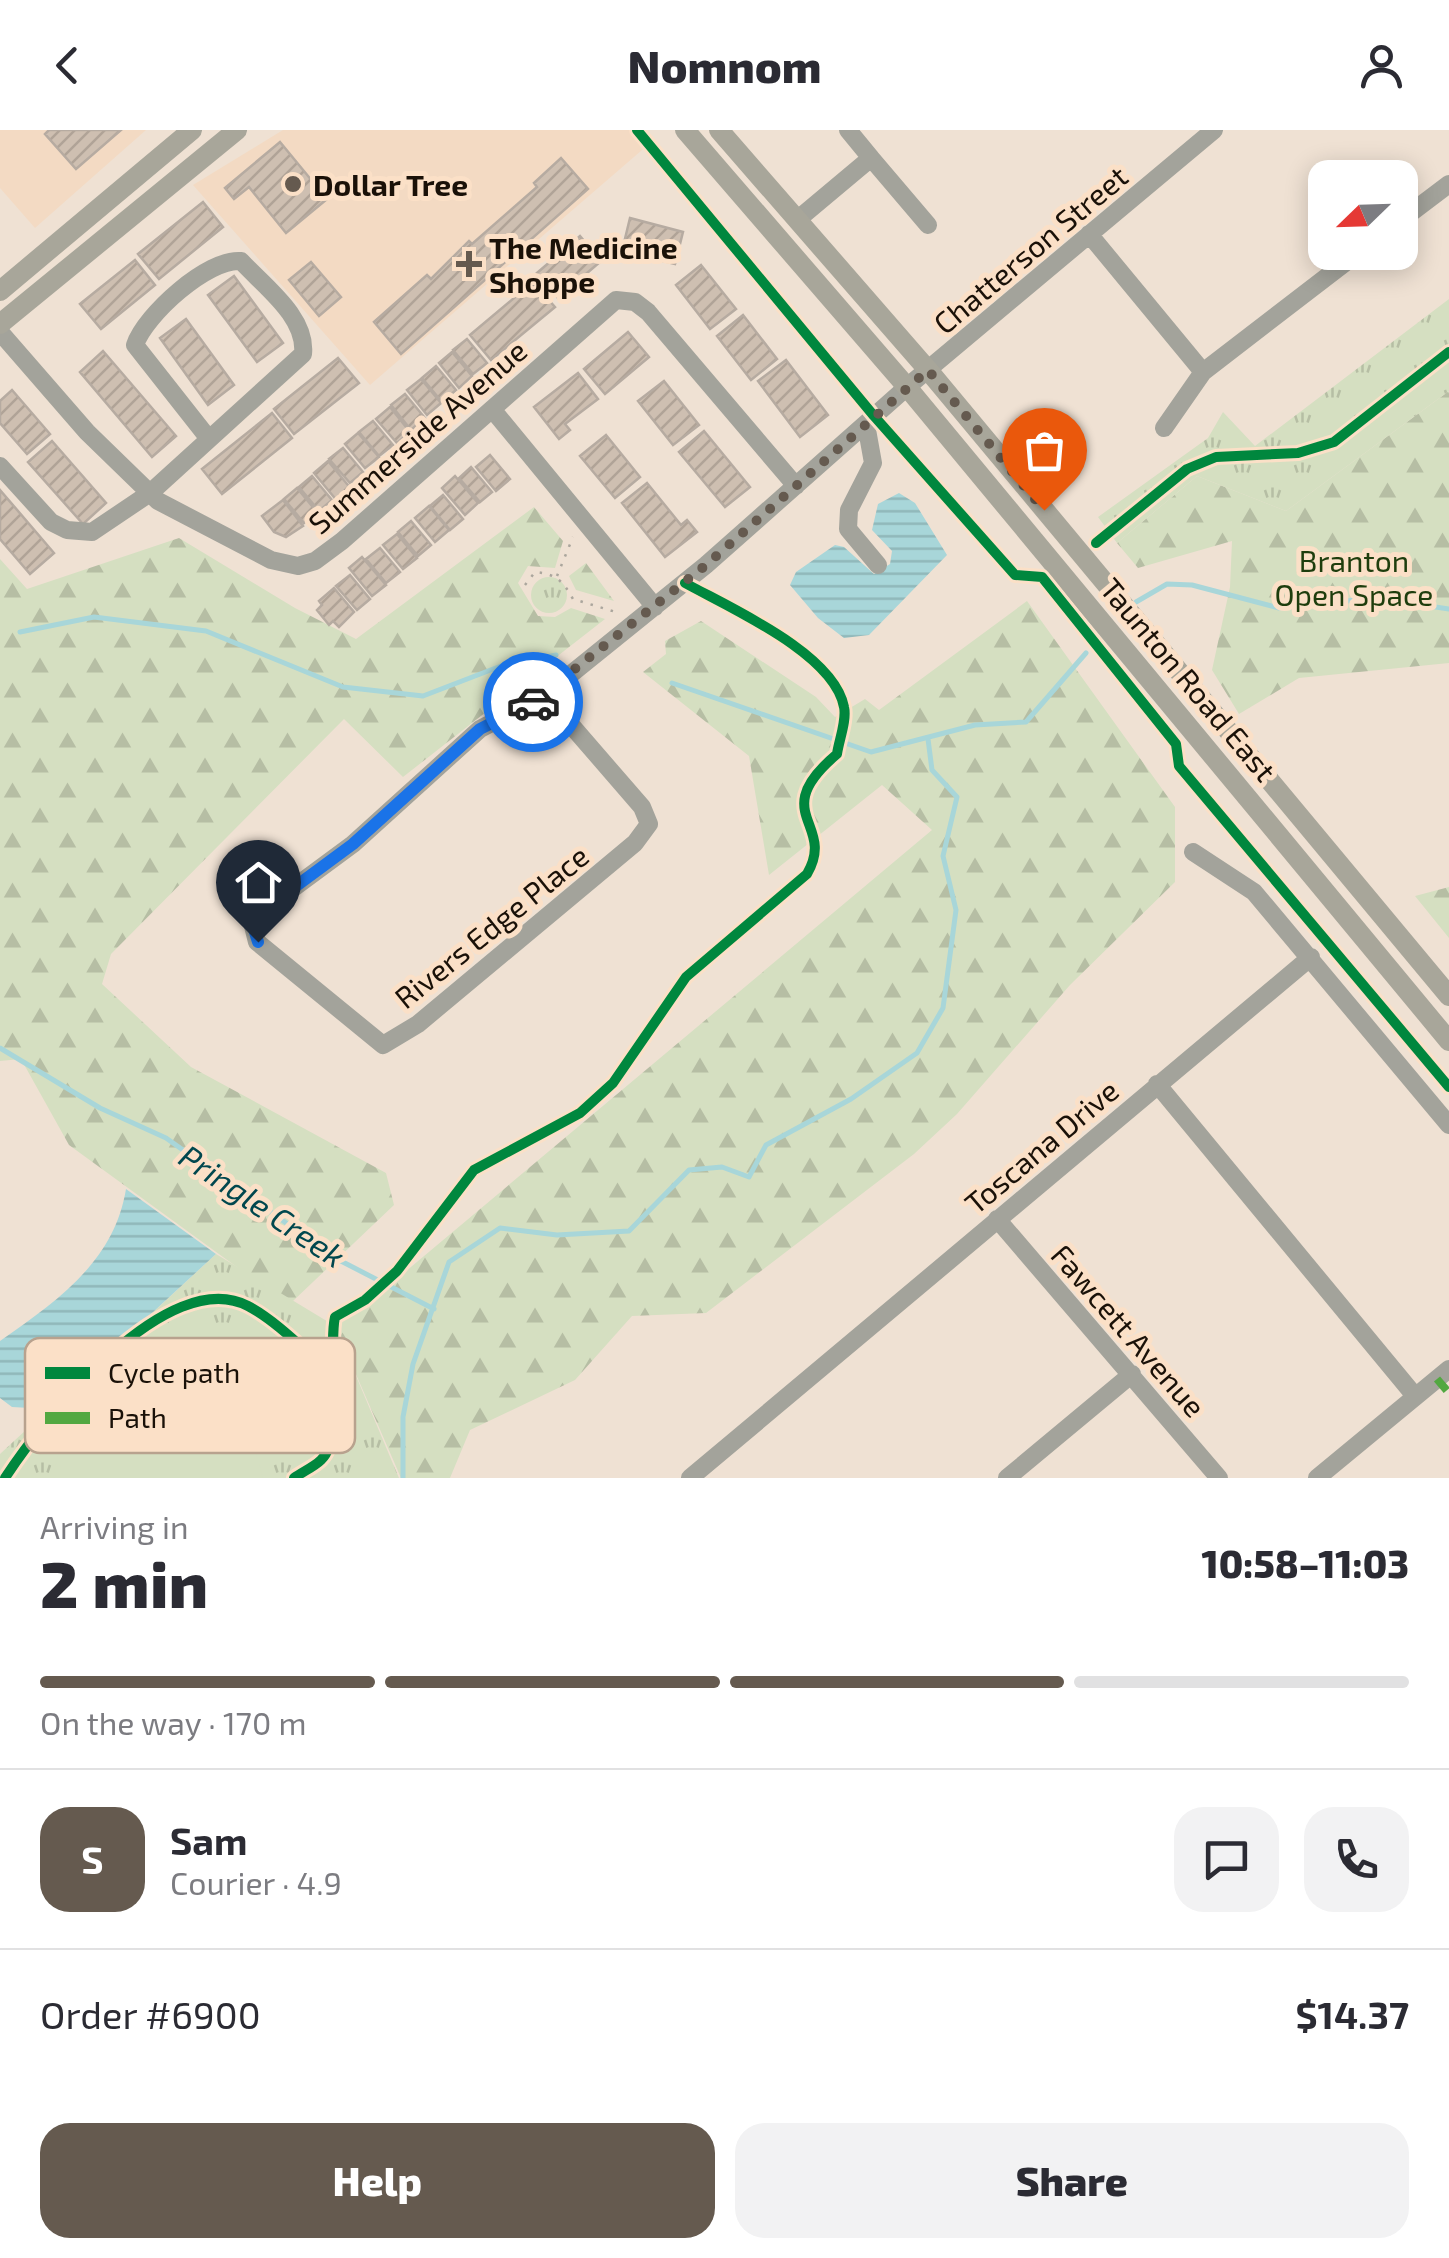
<!DOCTYPE html>
<html lang="en">
<head>
<meta charset="utf-8">
<style>
	body { margin:0; font-family:"Exo 2",sans-serif; background:#f2f2f3; color:#2b2b33; height:100vh; display:flex; flex-direction:column; font-size:38px; white-space:nowrap }
	* { box-sizing:border-box; margin:0 }
	p { font-size:32px; color:#7c7c81 }
	.icon { flex:none; width:55px; height:55px; fill:none; stroke:currentColor; stroke-width:2; stroke-linecap:round; stroke-linejoin:round }
	.map { position:relative; height:1348px; overflow:hidden }
	.sheet { display:flex; flex-direction:column; background:#fff; flex:1 }
	.sheet>* { flex:none }
	.needle { width:65px; rotate:247deg }
	.buttons { position:absolute; left:1308px; top:30px; display:grid; gap:20px }
	.buttons a { display:grid; place-items:center; width:110px; height:110px; border-radius:20px; background:#fff; box-shadow:0 5px 25px #0003; font-size:50px }
	.pin { position:absolute; display:grid; place-items:center; width:85px; height:85px; color:#fff; margin:-102px -42px; border-radius:50% 50% 50% 0; rotate:-45deg; box-shadow:0 0 10px #0007 }
	.pin .icon { rotate:45deg }
	.courier { position:absolute; display:grid; place-items:center; width:100px; height:100px; margin:-50px; border:8px solid #1a73e8; border-radius:50%; background:#fff; color:#222; box-shadow:0 2px 12px #0007 }
	.headline em { font-style:normal; font-weight:800 }
	.headline div { display:flex; flex-direction:column-reverse }
	.headline { display:flex; align-items:center; justify-content:space-between; height:170px; padding:0 40px }
	h1 { font-size:65px; font-weight:800; line-height:75px }
	.bar { display:grid; grid-template-columns:repeat(4,1fr); gap:15px 10px; align-content:center; height:120px; padding:0 40px }
	.bar i { height:12px; border-radius:8px; background:#e1e1e2 }
	.bar .selected { background:#655a4f }
	.bar p { grid-column:span 4 }
	.line { display:flex; align-items:center; gap:25px; padding:0 40px; border-top:2px solid #e1e1e2 }
	.line div { flex:1 }
	.round { display:grid; place-items:center; flex:none; width:105px; height:105px; border-radius:30px; background:#f2f2f3 }
	.button { display:flex; gap:20px; margin-top:auto; padding:20px 40px }
	.button a { flex:1; height:115px; border-radius:30px; background:#655a4f; color:#fff; font-size:40px; font-weight:800; line-height:115px; text-align:center }
	.button a+a { background:#f2f2f3; color:#2b2b33 }
	header { display:flex; justify-content:space-between; align-items:center; height:130px; padding:0 40px; background:#fff; font-size:45px; font-weight:800 }
	.map>svg:first-child { display:block }
</style>
</head>
<body>
<header><svg class="icon" aria-label="back" viewBox="0 0 24 24"><path d="M15 5l-7 7 7 7"/></svg>Nomnom<svg class="icon" aria-label="person" viewBox="0 0 24 24"><circle cx="12" cy="8" r="4"/><path d="M4 21q1-7 8-7t8 7"/></svg></header>
<div class="map">
<svg width="1449" height="1348" viewBox="0 0 1449 1348">
	<defs>
		<pattern id="forest-firs" width="22" height="20" patternUnits="userSpaceOnUse" patternTransform="scale(2.5)"><rect width="22" height="20" fill="#d5dfc1"/><path d="M5 1l3.5 6h-7zM16 11l3.5 6h-7z" fill="#b6bea4"/></pattern>
		<pattern id="park-tufts" width="24" height="20" patternUnits="userSpaceOnUse" patternTransform="scale(2.5)"><rect width="24" height="20" fill="#d5dfc1"/><path d="M3 7l-1-3M5 7V3M7 7l1-3M15 17l-1-3M17 17v-4M19 17l1-3" fill="none" stroke="#b6bea4"/></pattern>
		<pattern id="water-rules" width="6" height="5" patternUnits="userSpaceOnUse" patternTransform="scale(2.5)"><rect width="6" height="5" fill="#a8d6d9"/><path d="M0 2.5h6" fill="none" stroke="#90b7b9"/></pattern>
		<pattern id="building-hatch" width="6" height="6" patternUnits="userSpaceOnUse" patternTransform="scale(2.5)"><rect width="6" height="6" fill="#cebfb1"/><path d="M-1 1l2-2M0 6l6-6M5 7l2-2" fill="none" stroke="#b0a397"/></pattern>
	</defs>
	<rect width="100%" height="100%" fill="#efe1d3"/>
	<path fill="#f3dac3" d="M0,0H146L35,98L0,58Z
		M283,0H636L649,14L370,255L193,55Z"/>
	<path fill="url(#forest-firs)" d="M1449,261V533L1299,548L1239,584L1212,540L1230,457L1232,411L1138,438L1117,413L1197,346L1286,381Z
		M534,377L563,411L555,438L528,436L518,453L538,486L555,487L571,478L605,489L403,647L344,589L111,824L102,854L191,937L386,1043L394,1075L293,1171L267,1159L69,1015L21,929L0,931V429L27,459L179,408L295,478L356,509Z
		M586,433L614,471L576,460L569,446Z
		M1027,471L1175,677V752L1070,855L957,984L914,1024L706,1183L632,1186L575,1250L470,1300L450,1348H401L335,1196L368,1173L932,700L882,655L769,745L749,626L643,542L666,524L665,511L701,491L816,567L835,587L865,569L879,580Z
		M1449,757V808L1415,766Z"/>
	<path fill="url(#park-tufts)" d="M1449,169V261L1286,381L1197,346L1117,413L1098,387L1208,308L1223,282L1255,316Z
		M531 465a18 18 0 1 1 36 0a18 18 0 1 1-36 0Z
		M216,1124L335,1196L399,1348H0V1324Z"/>
	<path fill="#d5dfc1" d="M223,1206L263,1348H54C58,1299 94,1247 139,1224C162,1212 198,1211 223,1206Z"/>
	<path fill="url(#water-rules)" d="M899,363L915,373L947,425L869,505L844,508L818,488L790,455L796,442L835,415L844,417L874,444L890,434L892,421L872,400L878,374Z
		M126,1059L216,1124L48,1279L12,1277L0,1268V1211C57,1171 114,1132 126,1059Z"/>
	<g fill="none" stroke-linecap="round" stroke-linejoin="round">
		<path stroke="#a8d6d9" stroke-width="5" d="M1136,472L1167,454L1192,455L1279,478L1376,468L1449,479
			M20,502L94,487L206,501L343,557L423,566L501,536L556,525
			M672,553L871,622L975,595L1026,592L1086,523
			M0,918L100,978L166,1008L337,1129L434,1179
			M403,1348V1287L413,1234L449,1132L500,1098L557,1105L629,1101L689,1040L722,1037L749,1047L766,1015L851,969L917,923L943,878L956,780L943,726L957,667L932,640L928,609"/>
	</g>
	<path fill="url(#building-hatch)" stroke="#b6aba1" stroke-width="2.5" d="M49,0H121L76,39L45,4Z
		M280,12L327,69L286,103L249,57L234,69L225,58Z
		M561,28L588,59L401,224L374,192L427,145L431,149L469,111L472,114L537,57L534,53Z
		M203,72L223,97L159,149L138,124Z
		M630,88L683,102L675,134L622,121Z
		M580,106L601,131L558,168L537,143Z
		M135,130L155,155L101,199L80,174Z
		M311,132L341,167L319,186L289,150Z
		M701,135L736,179L710,199L676,155Z
		M234,146L283,213L257,232L208,165Z
		M533,152L555,177L491,230L470,205Z
		M743,185L777,229L751,250L717,206Z
		M186,189L234,255L208,275L160,208Z
		M628,202L649,227L605,264L584,239Z
		M467,209L487,233L473,244L453,220Z
		M103,221L176,306L152,327L80,242Z
		M452,222L472,246L459,258L439,233Z
		M338,228L359,253L294,304L274,279Z
		M786,230L828,285L800,307L758,251Z
		M436,236L456,260L442,272L422,248Z
		M578,243L598,269L565,294L570,300L559,309L534,277Z
		M421,249L441,273L427,285L407,260Z
		M664,251L699,295L673,315L638,271Z
		M12,260L50,304L27,324L0,293V271Z
		M405,264L425,288L411,300L391,275Z
		M390,277L410,302L397,313L376,289Z
		M272,283L292,308L222,364L202,339Z
		M373,291L393,315L379,326L359,302Z
		M704,301L750,357L725,377L679,322Z
		M358,303L379,327L365,338L345,314Z
		M606,305L640,347L615,368L580,326Z
		M52,311L106,373L83,394L28,332Z
		M343,318L363,342L350,353L329,329Z
		M490,325L510,349L496,361L476,337Z
		M328,331L352,360L338,372L314,343Z
		M471,337L492,362L480,372L459,348Z
		M312,346L332,370L319,381L299,357Z
		M455,346L478,373L465,385L442,358Z
		M647,353L681,395L687,390L697,402L665,427L622,373Z
		M297,358L317,382L304,393L284,369Z
		M0,360L54,423L30,444L0,409Z
		M443,365L463,389L450,400L430,376Z
		M283,370L303,396L286,407L274,402L262,386Z
		M429,376L449,400L435,412L415,388Z
		M411,391L431,415L418,426L398,402Z
		M397,404L417,428L403,439L383,415Z
		M380,418L400,442L386,453L366,429Z
		M362,427L386,455L372,466L349,438Z
		M350,445L370,469L357,480L336,456Z
		M334,458L354,482L339,497L333,491L329,495L317,480L322,475L319,471Z"/>
	<g fill="none" stroke-linecap="round" stroke-linejoin="round">
		<path stroke="#aba69d" stroke-width="2.5" stroke-dasharray="2.5 8" stroke-linecap="butt" d="M557,446L573,407
			M525,455L535,442C556,444 563,451 573,469L619,483"/>
		<path stroke="#a3a39b" stroke-width="18" d="M871,28L928,95
			M797,90L871,28L848,0
			M1400,91L1449,54
			M1089,104L1203,242
			M0,202L87,302L158,371L271,430L298,436L315,431L342,411L616,170L635,172L648,182L796,356
			M492,279L655,477
			M866,294L873,333L849,380L848,399L878,435
			M1164,298L1203,242L1359,122
			M0,336L51,392L67,400L92,402L150,363L303,224C307,187 265,157 241,131C208,128 145,185 135,215L209,309
			M545,565L642,677L649,694L635,713L418,894L383,915L257,812L253,796L265,779L353,714L480,599L545,565L706,435L907,257L1214,0
			M1193,722L1254,762L1449,995
			M1157,954L1415,1266
			M997,1089L1219,1348
			M690,1348L1311,827
			M1007,1348L1132,1244
			M1317,1348L1449,1239"/>
		<path stroke="#a8a69a" stroke-width="20" d="M685,0L907,257L1449,911
			M719,0L928,240L1449,866
			M0,161L192,0
			M0,194L237,0"/>
		<path stroke="#52a841" stroke-width="8" stroke-dasharray="15 8" stroke-linecap="butt" d="M1437,1249L1449,1263"/>
		<g stroke="#fbe0c7" stroke-width="16">
			<path id="cycleway" d="M637,0L874,286L1015,445L1042,447L1176,614L1179,636L1449,957
				M1096,413L1187,339L1216,327L1298,323L1334,312L1449,222
				M5,1348C43,1289 168,1134 248,1176C278,1192 307,1223 333,1245
				M294,1348C302,1342 314,1337 321,1330C347,1304 327,1224 335,1187L365,1170L397,1141L474,1040L580,983L613,953L686,847L807,744C837,693 766,684 837,624C839,610 847,590 844,577C834,523 728,477 685,453"/>
		</g>
		<use href="#cycleway" stroke="#00873e" stroke-width="10"/>
	</g>
	<g fill="none" stroke-linecap="round" stroke-linejoin="round">
		<path stroke="#655a4f" stroke-width="10" stroke-dasharray="0 18" d="M533,572L706,435L928,240L1044,380"/>
		<path stroke="#1a73e8" stroke-width="12" d="M258,812L253,796L265,779L353,714L480,599L533,572"/>
	</g>
	<g fill="#655a4f" stroke="#fbe0c7" stroke-width="4">
		<circle cx="293" cy="54" r="10"/>
		<path d="M464 119h10v10h10v10h-10v10h-10v-10h-10v-10h10z"/>
	</g>
	<g text-anchor="middle" dominant-baseline="central" stroke-width="10" stroke-linejoin="round" paint-order="stroke">
		<g font-size="30" font-weight="bold" fill="#1a1108" stroke="#fbe0c7" text-anchor="start">
			<text x="313" y="54">Dollar Tree</text>
			<text x="489" y="117">The Medicine<tspan x="489" dy="34">Shoppe</tspan></text>
		</g>
		<g font-size="30" fill="#1a1108" stroke="#fbe0c7">
			<text transform="translate(1030 119) rotate(-40)">Chatterson Street</text>
			<text transform="translate(417 306) rotate(-41)">Summerside Avenue</text>
			<text transform="translate(1189 549) rotate(50)">Taunton Road East</text>
			<text transform="translate(491 796) rotate(-39)">Rivers Edge Place</text>
			<text transform="translate(1041 1016) rotate(-40)">Toscana Drive</text>
			<text transform="translate(1129 1200) rotate(49)">Fawcett Avenue</text>
		</g>
		<g font-size="30" fill="#1e3d0d" stroke="#fbe0c7">
			<text x="1354" y="430">Branton<tspan x="1354" dy="34">Open Space</tspan></text>
		</g>
		<g font-size="32" font-style="italic" fill="#01474e" stroke="#fbe0c7">
			<text transform="translate(263 1075) rotate(34)">Pringle Creek</text>
		</g>
	</g>
	<rect x="25" y="1208" width="330" height="115" rx="15" fill="#fbe0c7" stroke="#b8a28e" stroke-width="2.5"/>
	<rect x="45" y="1237" width="45" height="12" fill="#00873e"/>
	<rect x="45" y="1282" width="45" height="12" fill="#52a841"/>
	<g font-size="28" fill="#1a1108">
		<text x="108" y="1253">Cycle path</text>
		<text x="108" y="1298">Path</text>
	</g>
</svg>
<div class="buttons">
<a><svg class="needle" viewBox="-14 -14 28 28"><path d="M0-13l5 13h-10z" fill="#e53935"/><path d="M0 13l5-13h-10z" fill="#7c7c81"/></svg></a>
</div>
<div class="pin" style="left:1044px;top:380px;background:#ea580c"><svg class="icon" aria-label="bag" viewBox="0 0 24 24"><path d="M5 8h14l-1 12H6zM9 8a3 3 0 0 1 6 0"/></svg></div>
<div class="pin" style="left:258px;top:812px;background:#1f2937"><svg class="icon" aria-label="home" viewBox="0 0 24 24"><path d="M3 11l9-7 9 7M6 9v11h12V9"/></svg></div>
<div class="courier" style="left:533px;top:572px"><svg class="icon" aria-label="car" viewBox="0 0 24 24"><path d="M5 17H2v-5l4-1 3-4h7l3 4 3 1v5h-3M9 17h6M6 11h13"/><circle cx="7" cy="17" r="2"/><circle cx="17" cy="17" r="2"/></svg></div>
</div>
<section class="sheet">
<div class="headline"><div><h1>2 min</h1><p>Arriving in</p></div><em>10:58–11:03</em></div>
<div class="bar"><i class="selected"></i><i class="selected"></i><i class="selected"></i><i></i><p>On the way · 170 m</p></div>
<div class="line" style="height:180px"><b class="round" style="background:#655a4f;color:#fff">S</b><div><b>Sam</b><p>Courier · 4.9</p></div><a class="round"><svg class="icon" aria-label="chat" viewBox="0 0 24 24"><path d="M4 5h16v11H9l-5 4z"/></svg></a><a class="round"><svg class="icon" aria-label="phone" viewBox="0 0 24 24"><path d="M5 4h4l2 5-3 2q2 4 5 5l2-3 5 2v4C11 20 4 13 5 4z"/></svg></a></div>
<div class="line" style="height:130px"><div>Order #6900</div><b>$14.37</b></div>
<div class="button"><a>Help</a><a>Share</a></div>
</section>
</body>
</html>
